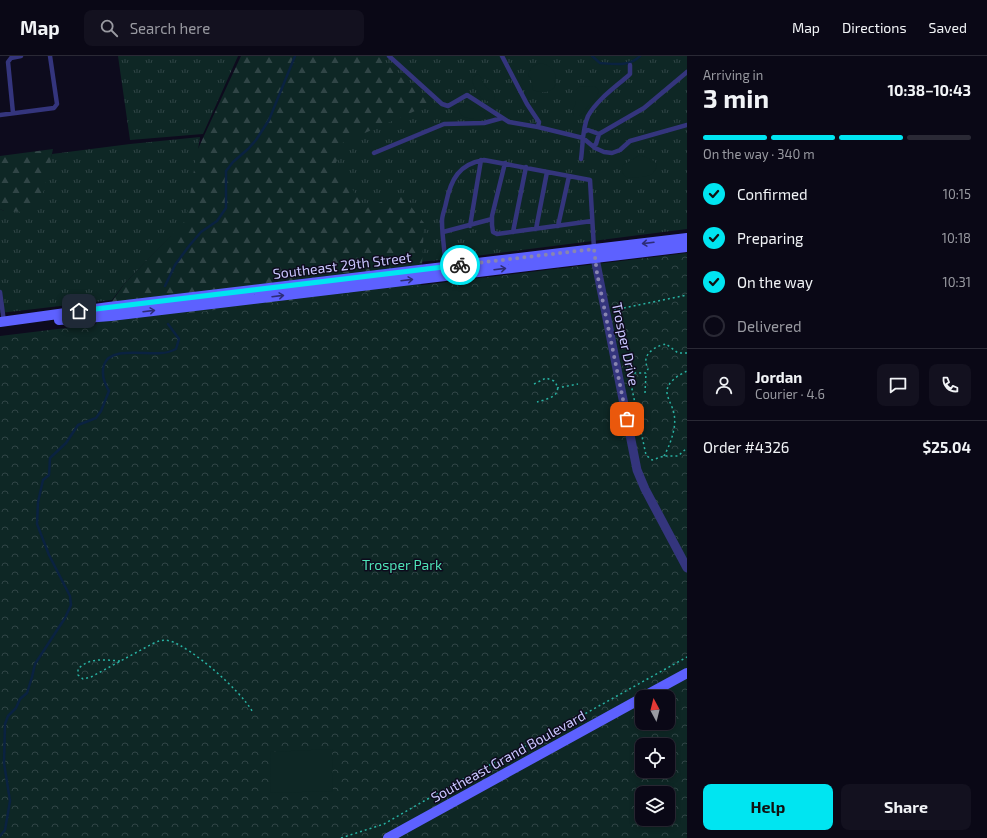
<!DOCTYPE html>
<html lang="en">
<head>
<meta charset="utf-8">
<style>
	body { margin:0; font-family:"Exo 2",sans-serif; background:#13111f; color:#f1f3f6; height:100vh; display:flex; flex-direction:column; font-size:15px; white-space:nowrap }
	* { box-sizing:border-box; margin:0 }
	p { font-size:13px; color:#999aa1 }
	.icon { flex:none; width:22px; height:22px; fill:none; stroke:currentColor; stroke-width:2; stroke-linecap:round; stroke-linejoin:round }
	.map { position:relative; flex:1; overflow:hidden }
	.sheet { display:flex; flex-direction:column; background:#0a0816; width:300px }
	.sheet>* { flex:none }
	.needle { width:26px; rotate:353deg }
	.controls { position:absolute; left:635px; top:634px; display:grid; gap:8px }
	.controls a { display:grid; place-items:center; width:40px; height:40px; border-radius:8px; background:#0a0816; box-shadow:0 2px 6px #0003,0 0 0 1px #2a2935; font-size:20px }
	.pin { position:absolute; display:grid; place-items:center; width:34px; height:34px; color:#fff; margin:-17px; border-radius:8px; box-shadow:0 2px 6px #0006 }
	.courier { position:absolute; display:grid; place-items:center; width:40px; height:40px; margin:-20px; border:3px solid #00e5f1; border-radius:50%; background:#fff; color:#222; box-shadow:0 1px 5px #0007 }
	.overview em { font-style:normal; font-weight:700 }
	.overview div { display:flex; flex-direction:column-reverse }
	.overview { display:flex; align-items:center; justify-content:space-between; height:68px; padding:0 16px }
	h1 { font-size:26px; font-weight:700; line-height:30px }
	.bar { display:grid; grid-template-columns:repeat(4,1fr); gap:6px 4px; align-content:center; height:48px; padding:0 16px }
	.bar i { height:5px; border-radius:3px; background:#2a2935 }
	.bar .current { background:#00e5f1 }
	.bar p { grid-column:span 4 }
	.line { display:flex; align-items:center; gap:10px; padding:0 16px; border-top:1px solid #2a2935 }
	.line div { flex:1 }
	.round { display:grid; place-items:center; flex:none; width:42px; height:42px; border-radius:8px; background:#13111f }
	ol { padding:0 16px; list-style:none }
	li { display:flex; align-items:center; gap:12px; height:44px }
	li p { margin-inline-start:auto }
	li .icon { padding:4px; border-radius:50%; background:#00e5f1; color:#111; stroke-width:4 }
	li:last-child { color:#999aa1 }
	li i { width:22px; height:22px; border:2px solid #2a2935; border-radius:50% }
	.action { display:flex; gap:8px; margin-top:auto; padding:8px 16px }
	.action a { flex:1; height:46px; border-radius:8px; background:#00e5f1; color:#111; font-size:16px; font-weight:700; line-height:46px; text-align:center }
	.action a+a { background:#13111f; color:#f1f3f6 }
	header { display:flex; align-items:center; gap:24px; box-sizing:border-box; height:56px; padding:0 20px; background:#0a0816; border-bottom:1px solid #2a2935 }
	header strong { font-size:19px }
	nav { display:flex; gap:22px; margin-inline-start:auto; font-size:14px }
	.search { width:280px; height:36px; background:#13111f; display:flex; align-items:center; gap:10px; box-sizing:border-box; padding:0 14px; border-radius:8px; color:#999aa1; font-size:15px }
	main { display:flex; flex:1; min-height:0 }
	.map>svg:first-child { display:block }
</style>
</head>
<body>
<header>
<strong>Map</strong>
<div class="search"><svg class="icon" aria-label="search" viewBox="0 0 24 24"><circle cx="10" cy="10" r="6"/><path d="M15 15l6 6"/></svg>Search here</div>
<nav><a>Map</a><a>Directions</a><a>Saved</a></nav>
</header>
<main>
<div class="map">
<svg width="687" height="782" viewBox="0 0 687 782">
	<defs>
		<pattern id="grass-tufts" width="24" height="20" patternUnits="userSpaceOnUse"><rect width="24" height="20" fill="#0e2725"/><path d="M3 7l-1-3M5 7V3M7 7l1-3M15 17l-1-3M17 17v-4M19 17l1-3" fill="none" stroke="#304546"/></pattern>
		<pattern id="forest-firs" width="22" height="20" patternUnits="userSpaceOnUse"><rect width="22" height="20" fill="#0e2725"/><path d="M5 1l3.5 6h-7zM16 11l3.5 6h-7z" fill="#304546"/></pattern>
		<pattern id="park-crowns" width="20" height="18" patternUnits="userSpaceOnUse"><rect width="20" height="18" fill="#0e2725"/><path d="M2 6a3 3 0 1 1 6 0M12 15a3 3 0 1 1 6 0" fill="none" stroke="#304546"/></pattern>
	</defs>
	<rect width="100%" height="100%" fill="#0d0b1d"/>
	<path fill="url(#grass-tufts)" d="M118,0H238L203,78L130,84Z
		M248,0H687V173L460,202L348,213L171,180L125,227L112,244L0,257V153L4,155L48,112L52,98L130,88L200,81L192,133Z"/>
	<path fill="url(#forest-firs)" d="M241,0H378L431,48L342,87L336,107L356,139L366,152L401,138L424,167L420,252L68,307L125,227L186,164L197,95Z
		M53,93L44,134L40,144L24,156L4,155L0,153V100Z"/>
	<path fill="url(#park-crowns)" fill-rule="evenodd" d="M687,197V782H0V280ZM642,641H668V667H642ZM642,689H668V715H642ZM642,737H668V763H642Z"/>
	<path fill="#0e2725" d="M540,7C563,10 562,45 533,34L531,23L528,19C530,13 533,9 540,7Z
		M477,18C484,21 482,28 487,32C491,35 493,35 495,40L494,45L489,46L481,42L474,30L472,25L473,21Z
		M594,30L597,32L599,35L596,42L587,51L583,57L579,60H574C570,51 576,52 576,45C576,41 576,38 576,34L579,31Z
		M465,47L484,56L486,59L484,63C475,63 458,64 459,52Z
		M640,99L654,105L657,109C655,119 648,121 639,121C631,121 627,125 622,116L623,109Z
		M332,693L333,735L271,737L270,696Z"/>
	<g fill="none" stroke-linecap="round" stroke-linejoin="round">
		<path stroke="#0a2241" stroke-width="2.5" d="M592,0L600,7C613,8 630,11 640,0
			M165,230L175,209L189,190L201,176L217,165L226,152V115L233,106L248,93L256,84L269,64L295,0
			M0,780L5,774L10,745L4,707L5,668L8,660L16,652L20,643L27,637L32,621L35,608L65,562L71,549L70,540L49,499L37,468L38,446L43,424L49,419L50,402L66,387L78,369L96,362L101,355L109,335C104,327 101,319 104,309C110,290 146,299 161,297C166,297 172,295 176,293L179,283L168,268"/>
		<path stroke="#28b1a2" stroke-width="1.5" stroke-dasharray="2 3" stroke-linecap="butt" d="M614,254L687,239
			M687,297H678L666,288C659,289 647,295 646,303C645,306 647,310 648,313L646,317H633L630,316L628,317L629,329L632,333L646,399L652,404L664,400H678L687,392
			M534,328L546,322L554,325C565,339 548,343 537,346
			M557,332L578,328
			M645,337L646,317
			M664,400C670,389 677,371 674,358C673,351 668,344 667,337C666,326 679,319 687,315
			M120,605C105,604 90,601 78,613V619L83,623L91,621L152,588C158,585 163,583 170,585C191,591 241,635 252,655
			M341,782L384,768L452,729L554,675L687,601"/>
		<path stroke="#34357d" stroke-width="4.5" d="M389,0L442,48L448,50L467,39L509,66L538,71L539,66L527,48L502,0
			M13,57L8,6L11,2L21,0
			M0,59L54,52L57,48L50,0
			M538,71L583,82L595,92L604,96L612,97L620,94L630,85L687,69
			M584,76L588,74L599,78
			M593,90L596,88L599,78L644,52L687,16
			M374,97L444,68L484,67L502,62
			M581,103C583,89 582,73 588,60C597,44 614,32 628,20L630,18V9
			M505,107L492,160V169L493,176L497,178L592,165
			M470,170L481,104
			M558,170L569,120
			M536,173L547,116
			M443,176L492,163
			M513,176L526,111
			M446,212C445,196 442,181 442,165C442,159 445,153 446,147C451,123 459,108 484,104L590,124L594,193
			M0,236L4,266"/>
		<path stroke="#34357d" stroke-width="9" d="M595,202L637,414L645,433L687,512"/>
		<path stroke="#5d61ff" stroke-width="10" d="M59,264L111,260L687,191
			M0,266L109,251L687,182
			M643,641L687,617
			M388,782L642,642"/>
	</g>
	<defs><path id="oneway-shaft" d="M-6 0H5M1.5-3L5.5 0L1.5 3" fill="none" stroke-width="1.6" stroke-linecap="round" stroke-linejoin="round"/></defs>
	<g stroke="#2d2d77">
		<use href="#oneway-shaft" transform="translate(648 187) rotate(173)"/>
		<use href="#oneway-shaft" transform="translate(500 213) rotate(-7)"/>
		<use href="#oneway-shaft" transform="translate(407 224) rotate(-7)"/>
		<use href="#oneway-shaft" transform="translate(278 240) rotate(-7)"/>
		<use href="#oneway-shaft" transform="translate(149 255) rotate(-7)"/>
	</g>
	<g fill="none" stroke-linecap="round" stroke-linejoin="round">
		<path stroke="#8885b0" stroke-width="4" stroke-dasharray="0 7.2" d="M460,209L594,193L597,217L627,363"/>
		<path stroke="#00e5f1" stroke-width="5" d="M79,255L460,209"/>
	</g>
	<g text-anchor="middle" dominant-baseline="central" stroke-width="3" stroke-linejoin="round" paint-order="stroke">
		<g font-size="14" fill="#cac6ff" stroke="#0d0b1d">
			<text transform="translate(342 209) rotate(-7)">Southeast 29th Street</text>
			<text transform="translate(626 288) rotate(78)">Trosper Drive</text>
			<text transform="translate(508 700) rotate(-29)">Southeast Grand Boulevard</text>
		</g>
		<g font-size="14" fill="#4fe2b6" stroke="#0d0b1d">
			<text x="402" y="508">Trosper Park</text>
		</g>
	</g>
</svg>
<div class="controls">
<a><svg class="needle" viewBox="-14 -14 28 28"><path d="M0-13l5 13h-10z" fill="#e53935"/><path d="M0 13l5-13h-10z" fill="#999aa1"/></svg></a>
<a><svg class="icon" aria-label="locate" viewBox="0 0 24 24"><circle cx="12" cy="12" r="6"/><path d="M12 2v4M12 18v4M2 12h4M18 12h4"/></svg></a>
<a><svg class="icon" aria-label="layers" viewBox="0 0 24 24"><path d="M12 4l9 5-9 5-9-5zM3 14l9 5 9-5"/></svg></a>
</div>
<div class="pin" style="left:627px;top:363px;background:#ea580c"><svg class="icon" aria-label="bag" viewBox="0 0 24 24"><path d="M5 8h14l-1 12H6zM9 8a3 3 0 0 1 6 0"/></svg></div>
<div class="pin" style="left:79px;top:255px;background:#1f2937"><svg class="icon" aria-label="home" viewBox="0 0 24 24"><path d="M3 11l9-7 9 7M6 9v11h12V9"/></svg></div>
<div class="courier" style="left:460px;top:209px"><svg class="icon" aria-label="bike" viewBox="0 0 24 24"><circle cx="6" cy="16" r="4"/><circle cx="18" cy="16" r="4"/><path d="M6 16l4-8h5l3 8M10 8l3 8H6M13 5h3"/></svg></div>
</div>
<section class="sheet">
<div class="overview"><div><h1>3 min</h1><p>Arriving in</p></div><em>10:38–10:43</em></div>
<div class="bar"><i class="current"></i><i class="current"></i><i class="current"></i><i></i><p>On the way · 340 m</p></div>
<ol>
<li><svg class="icon" aria-label="check" viewBox="0 0 24 24"><path d="M5 12l5 5 9-10"/></svg>Confirmed<p>10:15</p></li>
<li><svg class="icon" aria-label="check" viewBox="0 0 24 24"><path d="M5 12l5 5 9-10"/></svg>Preparing<p>10:18</p></li>
<li><svg class="icon" aria-label="check" viewBox="0 0 24 24"><path d="M5 12l5 5 9-10"/></svg>On the way<p>10:31</p></li>
<li><i></i>Delivered</li>
</ol>
<div class="line" style="height:72px"><a class="round"><svg class="icon" aria-label="person" viewBox="0 0 24 24"><circle cx="12" cy="8" r="4"/><path d="M4 21q1-7 8-7t8 7"/></svg></a><div><b>Jordan</b><p>Courier · 4.6</p></div><a class="round"><svg class="icon" aria-label="chat" viewBox="0 0 24 24"><path d="M4 5h16v11H9l-5 4z"/></svg></a><a class="round"><svg class="icon" aria-label="phone" viewBox="0 0 24 24"><path d="M5 4h4l2 5-3 2q2 4 5 5l2-3 5 2v4C11 20 4 13 5 4z"/></svg></a></div>
<div class="line" style="height:52px"><div>Order #4326</div><b>$25.04</b></div>
<div class="action"><a>Help</a><a>Share</a></div>
</section>
</main>
</body>
</html>
